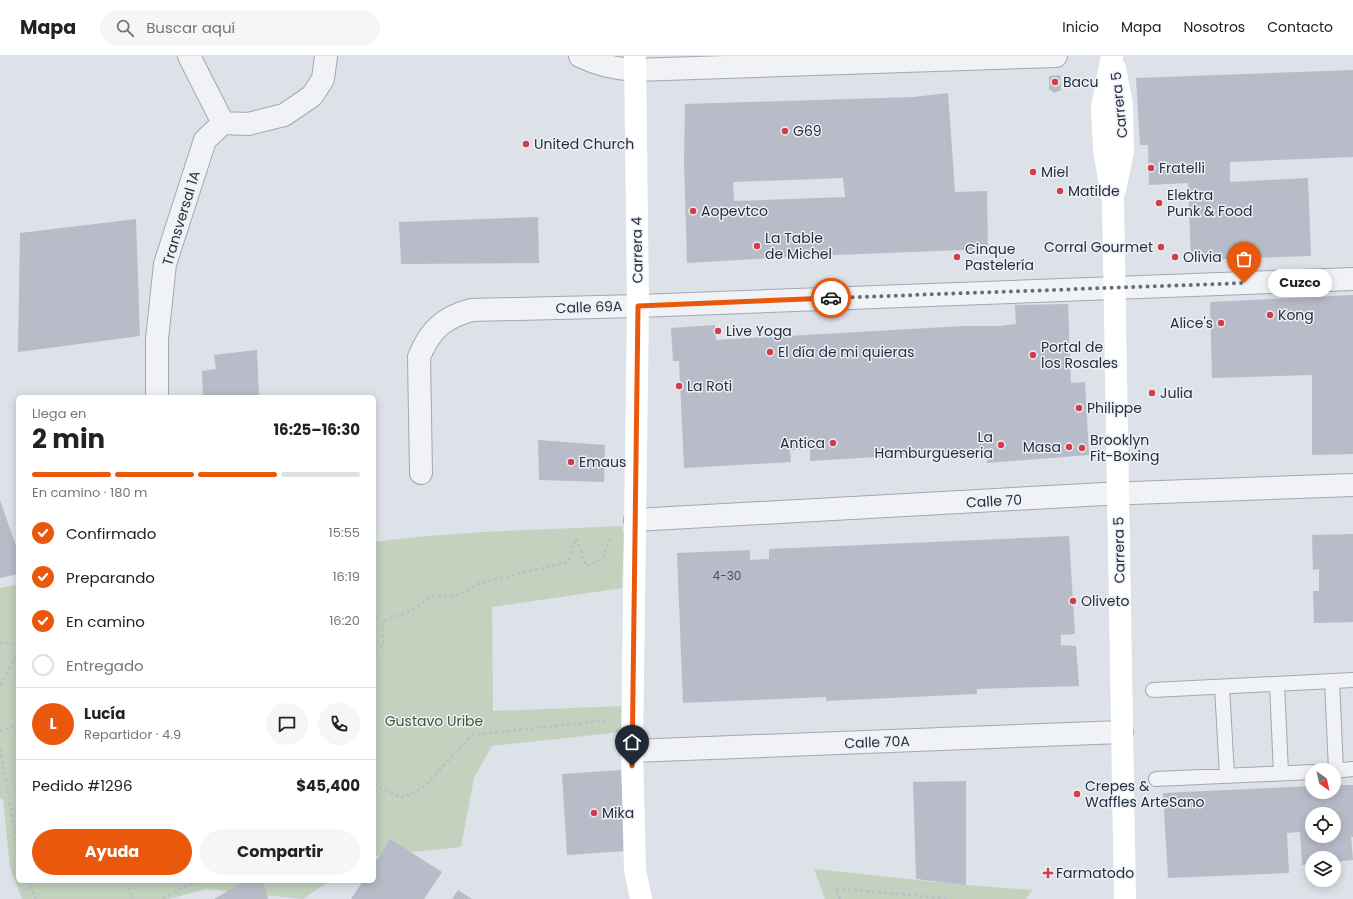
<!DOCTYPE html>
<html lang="es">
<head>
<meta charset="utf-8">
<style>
	body { margin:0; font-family:Poppins,sans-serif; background:#f6f6f6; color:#222; height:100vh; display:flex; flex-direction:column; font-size:15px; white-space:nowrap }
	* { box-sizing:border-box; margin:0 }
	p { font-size:13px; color:#767676 }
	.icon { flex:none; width:22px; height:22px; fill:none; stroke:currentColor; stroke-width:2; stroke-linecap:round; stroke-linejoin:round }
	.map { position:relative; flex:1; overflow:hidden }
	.side { position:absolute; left:16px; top:339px; width:360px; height:488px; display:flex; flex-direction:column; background:#fff; border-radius:6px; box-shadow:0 2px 10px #0003 }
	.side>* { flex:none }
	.needle { width:26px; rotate:147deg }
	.buttons { position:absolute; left:1305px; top:707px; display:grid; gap:8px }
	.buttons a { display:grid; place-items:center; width:36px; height:36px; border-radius:50%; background:#fff; box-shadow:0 2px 10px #0003; font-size:20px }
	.pin { position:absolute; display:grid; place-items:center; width:34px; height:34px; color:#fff; margin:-41px -17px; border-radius:50% 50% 50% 0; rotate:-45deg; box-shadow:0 0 4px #0007 }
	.pin .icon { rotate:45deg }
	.courier { position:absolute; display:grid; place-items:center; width:40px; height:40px; margin:-20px; border:3px solid #ea580c; border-radius:50%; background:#fff; color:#222; box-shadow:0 1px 5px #0007 }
	.bubble { position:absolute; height:28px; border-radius:14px; background:#fff; box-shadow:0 2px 10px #0003; font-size:13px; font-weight:700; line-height:28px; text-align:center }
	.headline em { font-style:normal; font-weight:700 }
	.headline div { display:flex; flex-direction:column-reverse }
	.headline { display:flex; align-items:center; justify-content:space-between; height:68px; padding:0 16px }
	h1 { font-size:26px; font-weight:700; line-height:30px }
	.bar { display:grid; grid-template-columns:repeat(4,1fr); gap:6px 4px; align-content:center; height:48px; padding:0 16px }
	.bar i { height:5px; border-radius:3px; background:#e0e0e0 }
	.bar .selected { background:#ea580c }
	.bar p { grid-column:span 4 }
	.line { display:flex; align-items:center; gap:10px; padding:0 16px; border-top:1px solid #e0e0e0 }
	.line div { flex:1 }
	.round { display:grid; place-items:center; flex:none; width:42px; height:42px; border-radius:21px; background:#f6f6f6 }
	ol { padding:0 16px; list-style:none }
	li { display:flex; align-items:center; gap:12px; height:44px }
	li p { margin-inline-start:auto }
	li .icon { padding:4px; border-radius:50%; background:#ea580c; color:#fff; stroke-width:4 }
	li:last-child { color:#767676 }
	li i { width:22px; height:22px; border:2px solid #e0e0e0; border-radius:50% }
	.primary-button { display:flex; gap:8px; margin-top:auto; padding:8px 16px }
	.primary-button a { flex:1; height:46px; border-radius:24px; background:#ea580c; color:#fff; font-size:16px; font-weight:700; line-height:46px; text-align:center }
	.primary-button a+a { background:#f6f6f6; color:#222 }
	header { display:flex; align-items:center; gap:24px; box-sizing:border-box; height:56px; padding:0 20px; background:#fff; border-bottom:1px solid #e0e0e0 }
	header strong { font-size:19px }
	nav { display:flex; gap:22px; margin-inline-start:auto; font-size:14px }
	.search { width:280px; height:36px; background:#f6f6f6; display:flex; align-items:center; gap:10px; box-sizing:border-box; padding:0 14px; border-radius:22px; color:#767676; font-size:15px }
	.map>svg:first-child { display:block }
</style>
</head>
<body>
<header>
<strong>Mapa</strong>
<div class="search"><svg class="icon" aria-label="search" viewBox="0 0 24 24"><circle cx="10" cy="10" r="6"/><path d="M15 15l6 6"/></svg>Buscar aquí</div>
<nav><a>Inicio</a><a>Mapa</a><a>Nosotros</a><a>Contacto</a></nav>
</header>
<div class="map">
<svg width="1353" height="843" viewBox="0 0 1353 843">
	<rect width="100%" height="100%" fill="#dde1e8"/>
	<path fill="#c2d2be" d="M622,470L624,479L622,532L492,551L493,655L624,650L621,676L492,690L474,722L461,791L374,800V486C456,475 539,474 622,470Z
		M18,528V825H329L303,843L206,833L169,843H22L10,811L3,744L0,742V532Z
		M814,813L966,829L1032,834L1026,843H825Z"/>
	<path fill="#b8bcc8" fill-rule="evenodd" d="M1353,14V101L1230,106V126L1308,122L1311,200L1191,204L1188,127L1149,129L1148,89H1140L1136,22Z
		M1060,19L1061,34L1054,37L1049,33V20Z
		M948,37L955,136L987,135L988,193L809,200L687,207L684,104L685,48L913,41ZM843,122L845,141L734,145L733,126Z
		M538,161L539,207L401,208L399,166Z
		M136,163L140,280L18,296L20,177Z
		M1353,239V398L1312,399V319L1212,322L1210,246Z
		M1068,248L1071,327L1085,326L1089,399L987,407L988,396L943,397L810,405V393L790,394L791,406L684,412L679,305H673L671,272L715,269L716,284L963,270H999L1016,268L1015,249Z
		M257,294L259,341H203L202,315L216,313L214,299Z
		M538,384L605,389L604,426L539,424Z
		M0,444L18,496V518L0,522Z
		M1353,478V566L1314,567L1313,535H1319V513L1313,514L1312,479Z
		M1069,480L1075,578L1061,579V589L1076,590L1079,630L977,633V638L826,645V641L683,647L677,497L750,494V504L769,503V493Z
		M621,714L626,795L567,799L562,718Z
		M966,725V829L916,823L913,726Z
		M1334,729H1353V781H1351L1353,804L1334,806V802H1312V808L1302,809L1300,776L1287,777L1289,817L1168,822L1163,737L1312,730V736H1334ZM1312,758H1334V780H1312Z
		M390,783L442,816L424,843H351L363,825H374V808Z
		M245,825H263L268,843H214Z
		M458,834L472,843H452Z"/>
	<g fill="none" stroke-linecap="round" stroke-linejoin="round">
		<g stroke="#a2a8b2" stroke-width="16">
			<path id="lane" d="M1332,625L1336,714
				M1277,628L1281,717
				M1222,631L1227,720
				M1153,634L1353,624
				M1334,715L1353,713
				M1156,723L1312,716"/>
		</g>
		<g stroke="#a2a8b2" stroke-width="24">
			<path id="street" d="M189,0L223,67
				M580,0C598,9 615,13 635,14L1056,0
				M223,67L248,68L284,59L312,40L323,23L326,0
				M157,341V283L165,208L205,84L223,67
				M421,417L419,301C430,274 444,261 472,254L638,250L1353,223
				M635,464L1104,438L1353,429
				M632,695L1122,676"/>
		</g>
		<path stroke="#bbbfc6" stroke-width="2.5" stroke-dasharray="3 3" stroke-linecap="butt" d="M0,586L18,589
			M374,593L383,590V565L410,555L432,540L454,541L480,527L568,506L576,482L586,510L602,504L610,483
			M0,629L18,598
			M0,675L18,669
			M0,693L18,794
			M374,728L402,742L424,731L472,679L608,664
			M27,825L36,843
			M127,825L132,843
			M163,843L178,834L199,825
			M840,843L836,832L950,843"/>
		<use href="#lane" stroke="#f0f2f6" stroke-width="14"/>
		<use href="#street" stroke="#f0f2f6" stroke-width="22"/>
		<path stroke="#fff" stroke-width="22" d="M635,0L638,250L632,695L635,814L641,843
			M1112,0L1102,51L1104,94L1113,145L1125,843
			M1115,12L1122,49L1123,96L1115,134"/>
	</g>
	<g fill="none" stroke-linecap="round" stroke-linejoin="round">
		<path stroke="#666d7a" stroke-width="4" stroke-dasharray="0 7.2" d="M831,242L1244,227"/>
		<path stroke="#ea580c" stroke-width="5" d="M632,710L638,250L831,242"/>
	</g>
	<g fill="#d13e4a" stroke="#edf0f5" stroke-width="1.5">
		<circle cx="1055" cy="26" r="4"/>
		<circle cx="785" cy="75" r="4"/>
		<circle cx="526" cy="88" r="4"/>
		<circle cx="1151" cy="112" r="4"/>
		<circle cx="1033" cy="116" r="4"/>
		<circle cx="1060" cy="135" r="4"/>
		<circle cx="1159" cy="147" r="4"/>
		<circle cx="693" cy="155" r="4"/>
		<circle cx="757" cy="190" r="4"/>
		<circle cx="1161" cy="191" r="4"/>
		<circle cx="957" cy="201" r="4"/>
		<circle cx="1175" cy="201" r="4"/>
		<circle cx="1270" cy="259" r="4"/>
		<circle cx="1221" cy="267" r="4"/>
		<circle cx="718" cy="275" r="4"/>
		<circle cx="770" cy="296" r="4"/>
		<circle cx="1033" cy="299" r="4"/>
		<circle cx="679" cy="330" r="4"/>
		<circle cx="1152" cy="337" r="4"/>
		<circle cx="1079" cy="352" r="4"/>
		<circle cx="833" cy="387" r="4"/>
		<circle cx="1001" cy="389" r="4"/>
		<circle cx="1069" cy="391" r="4"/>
		<circle cx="1082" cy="392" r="4"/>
		<circle cx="571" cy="406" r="4"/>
		<circle cx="1073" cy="545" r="4"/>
		<circle cx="1077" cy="738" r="4"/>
		<circle cx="594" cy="757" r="4"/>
		<path d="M1046 811h4v4h4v4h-4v4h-4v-4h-4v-4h4z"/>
	</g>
	<g text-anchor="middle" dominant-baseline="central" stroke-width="3" stroke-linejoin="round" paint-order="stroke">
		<g font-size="12" fill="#4a5261">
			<text x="727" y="519">4-30</text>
		</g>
		<g font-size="14" fill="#262e3f" stroke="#edf0f5" text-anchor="start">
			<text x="1063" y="26">Bacu</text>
			<text x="793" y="75">G69</text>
			<text x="534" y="88">United Church</text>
			<text x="1159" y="112">Fratelli</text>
			<text x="1041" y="116">Miel</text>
			<text x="1068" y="135">Matilde</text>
			<text x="1167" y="139">Elektra<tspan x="1167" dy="16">Punk &amp; Food</tspan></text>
			<text x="701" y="155">Aopevtco</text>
			<text x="765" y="182">La Table<tspan x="765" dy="16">de Michel</tspan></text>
			<text x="1153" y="191" text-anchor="end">Corral Gourmet</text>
			<text x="965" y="193">Cinque<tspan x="965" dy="16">Pastelería</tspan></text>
			<text x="1183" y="201">Olivia</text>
			<text x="1278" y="259">Kong</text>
			<text x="1213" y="267" text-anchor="end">Alice's</text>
			<text x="726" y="275">Live Yoga</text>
			<text x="1041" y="291">Portal de<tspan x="1041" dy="16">los Rosales</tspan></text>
			<text x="778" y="296">El día de mi quieras</text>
			<text x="687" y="330">La Roti</text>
			<text x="1160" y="337">Julia</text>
			<text x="1087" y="352">Philippe</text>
			<text x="993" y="381" text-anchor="end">La<tspan x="993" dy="16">Hamburgueseria</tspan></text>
			<text x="1090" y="384">Brooklyn<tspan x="1090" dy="16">Fit-Boxing</tspan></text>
			<text x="825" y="387" text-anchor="end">Antica</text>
			<text x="1061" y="391" text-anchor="end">Masa</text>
			<text x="579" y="406">Emaus</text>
			<text x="1081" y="545">Oliveto</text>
			<text x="1085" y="730">Crepes &amp;<tspan x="1085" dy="16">Waffles ArteSano</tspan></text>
			<text x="602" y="757">Mika</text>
			<text x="1056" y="817">Farmatodo</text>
		</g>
		<g font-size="14" fill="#262e3f" stroke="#edf0f5">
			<text transform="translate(1119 49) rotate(-96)">Carrera 5</text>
			<text transform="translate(181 162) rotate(-73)">Transversal 1A</text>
			<text transform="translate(637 194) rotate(-91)">Carrera 4</text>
			<text transform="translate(589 251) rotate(-2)">Calle 69A</text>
			<text transform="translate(994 445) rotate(-3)">Calle 70</text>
			<text transform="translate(1119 494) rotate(-91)">Carrera 5</text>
			<text transform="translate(877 686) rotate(-2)">Calle 70A</text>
		</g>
		<g font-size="14" fill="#385b33" stroke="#edf0f5">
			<text x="434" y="665">Gustavo Uribe</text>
		</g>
	</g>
</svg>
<div class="buttons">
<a><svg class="needle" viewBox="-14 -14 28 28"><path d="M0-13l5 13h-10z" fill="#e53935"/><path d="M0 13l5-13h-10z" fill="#767676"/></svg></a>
<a><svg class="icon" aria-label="locate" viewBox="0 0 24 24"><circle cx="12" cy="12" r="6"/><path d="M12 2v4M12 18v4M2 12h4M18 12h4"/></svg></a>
<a><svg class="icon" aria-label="layers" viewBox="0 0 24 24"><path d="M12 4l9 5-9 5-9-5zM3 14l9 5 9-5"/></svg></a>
</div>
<div class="pin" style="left:1244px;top:227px;background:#ea580c"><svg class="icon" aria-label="bag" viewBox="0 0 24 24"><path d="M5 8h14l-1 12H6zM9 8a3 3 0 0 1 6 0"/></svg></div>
<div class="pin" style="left:632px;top:710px;background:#1f2937"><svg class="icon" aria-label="home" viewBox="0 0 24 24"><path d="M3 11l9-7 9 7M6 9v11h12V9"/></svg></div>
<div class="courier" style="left:831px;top:242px"><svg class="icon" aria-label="car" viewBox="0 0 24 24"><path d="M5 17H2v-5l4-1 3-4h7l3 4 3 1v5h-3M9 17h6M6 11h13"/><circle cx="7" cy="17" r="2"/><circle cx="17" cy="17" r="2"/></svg></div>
<div class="bubble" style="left:1268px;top:213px;width:64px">Cuzco</div>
<section class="side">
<div class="headline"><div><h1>2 min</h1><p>Llega en</p></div><em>16:25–16:30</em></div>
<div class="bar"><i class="selected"></i><i class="selected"></i><i class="selected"></i><i></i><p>En camino · 180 m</p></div>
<ol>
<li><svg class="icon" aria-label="check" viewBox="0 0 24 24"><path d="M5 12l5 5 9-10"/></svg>Confirmado<p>15:55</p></li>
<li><svg class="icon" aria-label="check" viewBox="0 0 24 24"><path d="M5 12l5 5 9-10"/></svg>Preparando<p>16:19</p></li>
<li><svg class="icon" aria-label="check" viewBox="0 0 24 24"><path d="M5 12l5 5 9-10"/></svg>En camino<p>16:20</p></li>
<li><i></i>Entregado</li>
</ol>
<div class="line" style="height:72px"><b class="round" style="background:#ea580c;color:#fff">L</b><div><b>Lucía</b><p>Repartidor · 4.9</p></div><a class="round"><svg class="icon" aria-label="chat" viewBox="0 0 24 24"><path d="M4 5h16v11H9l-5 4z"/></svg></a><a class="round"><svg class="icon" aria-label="phone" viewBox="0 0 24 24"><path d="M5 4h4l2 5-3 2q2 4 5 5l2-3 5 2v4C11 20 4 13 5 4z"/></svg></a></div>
<div class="line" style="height:52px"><div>Pedido #1296</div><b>$45,400</b></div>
<div class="primary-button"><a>Ayuda</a><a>Compartir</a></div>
</section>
</div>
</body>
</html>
